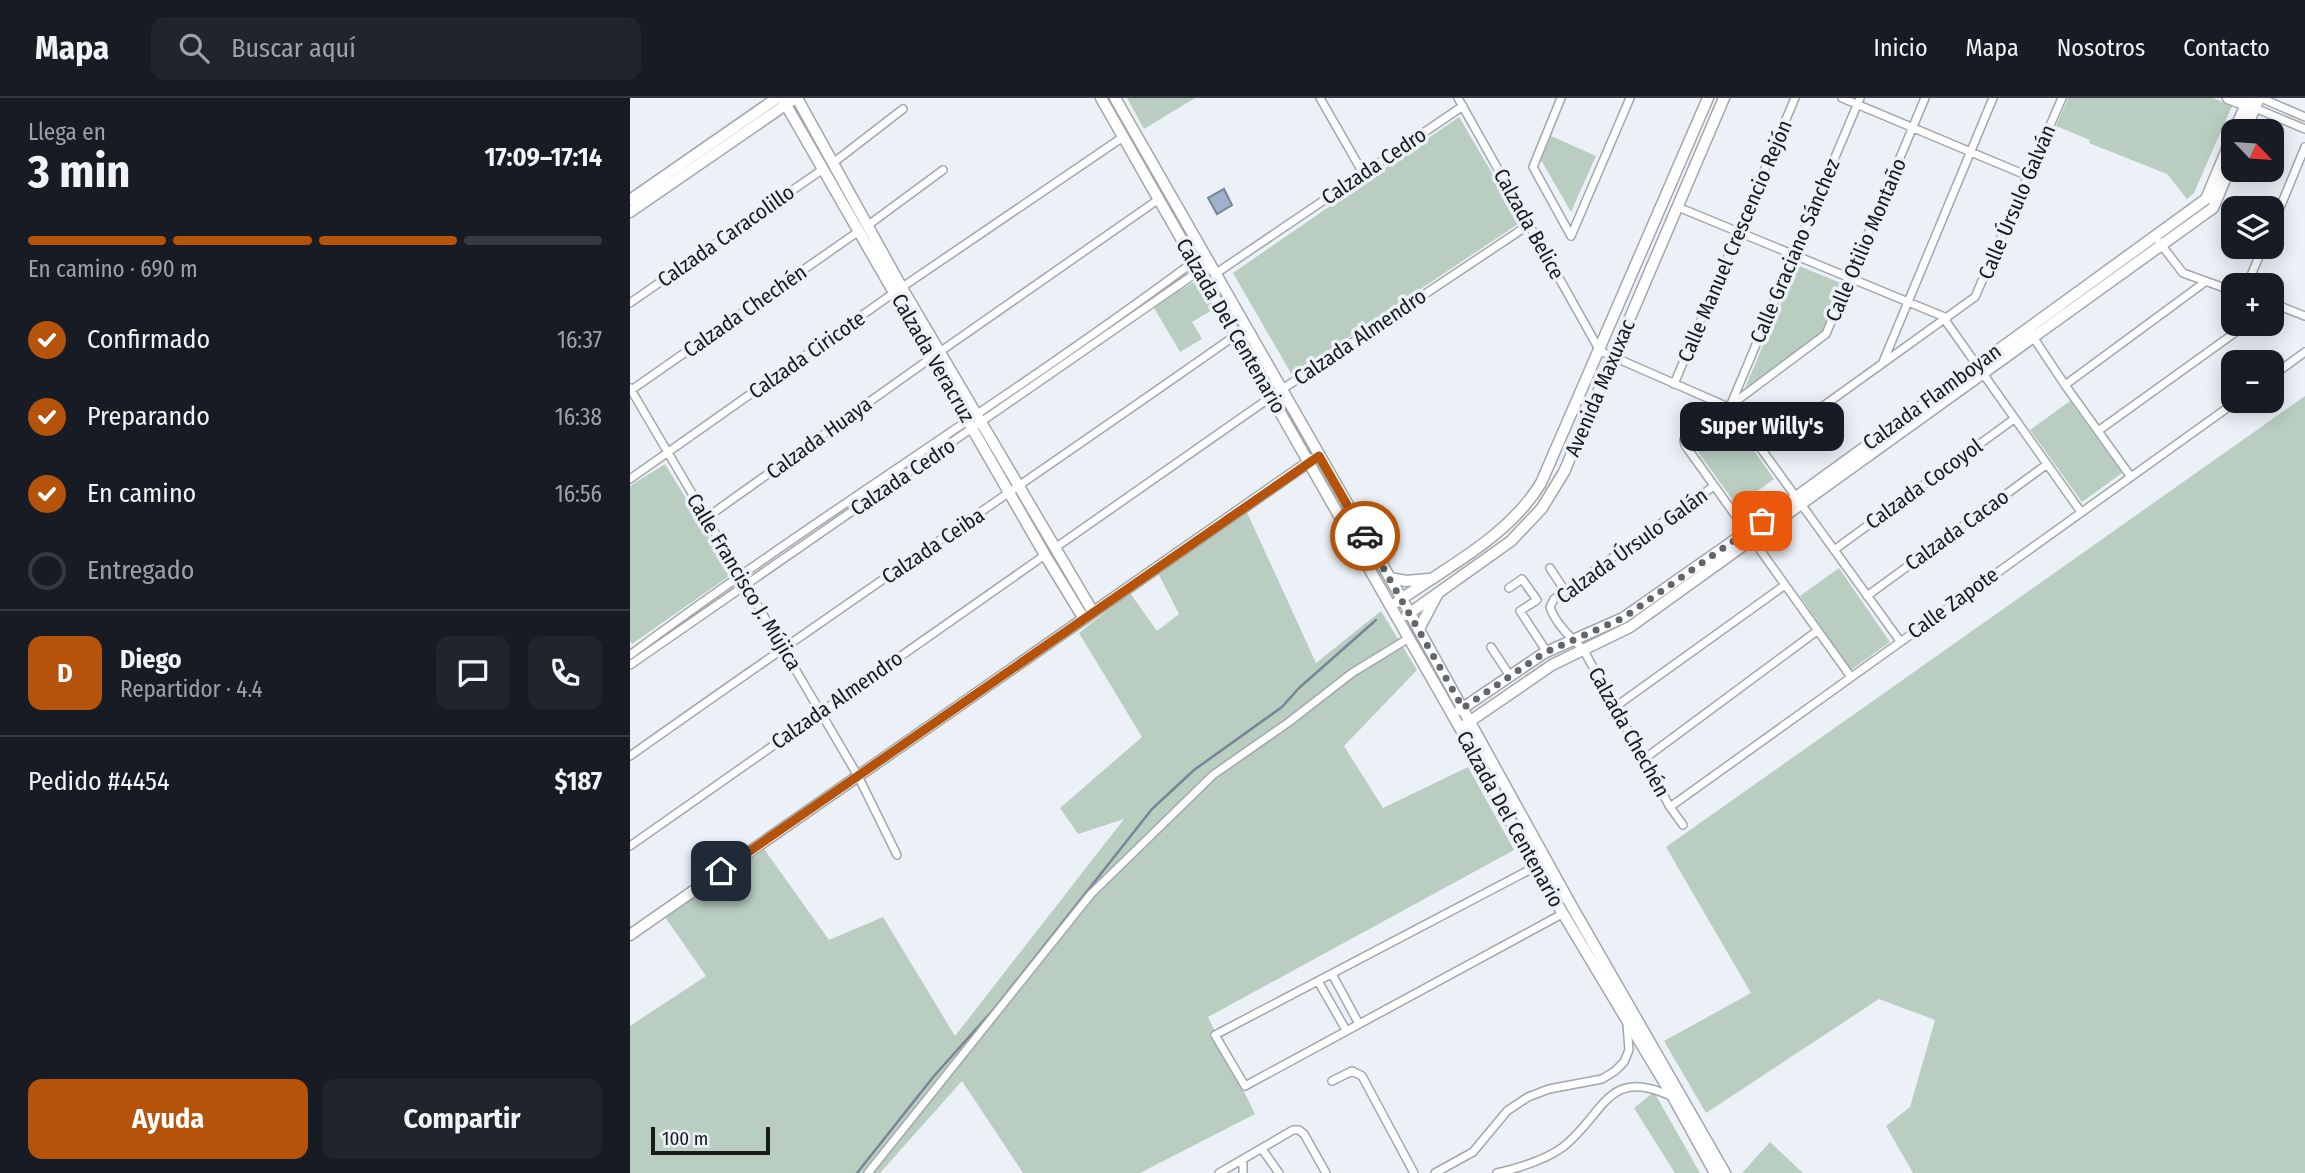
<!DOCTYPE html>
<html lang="es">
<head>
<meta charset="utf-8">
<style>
	body { margin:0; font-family:"Fira Sans Condensed",sans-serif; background:#20242c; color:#f1f3f6; height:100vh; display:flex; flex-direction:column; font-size:26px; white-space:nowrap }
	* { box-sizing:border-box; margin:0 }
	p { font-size:23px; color:#9ea1a6 }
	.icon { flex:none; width:38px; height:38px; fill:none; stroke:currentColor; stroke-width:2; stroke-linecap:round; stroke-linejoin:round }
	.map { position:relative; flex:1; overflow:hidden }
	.side { display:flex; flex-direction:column; background:#171b24; width:630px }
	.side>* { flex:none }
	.needle { width:46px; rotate:115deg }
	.tools { position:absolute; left:1591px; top:21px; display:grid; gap:14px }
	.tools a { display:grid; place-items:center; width:63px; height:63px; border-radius:14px; background:#171b24; box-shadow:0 4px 18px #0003; font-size:35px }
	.scale { position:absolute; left:21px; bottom:18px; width:119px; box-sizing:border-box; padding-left:7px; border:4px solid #181a1c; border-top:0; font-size:19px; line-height:24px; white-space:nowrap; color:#181a1c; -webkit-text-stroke:5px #ebf1f7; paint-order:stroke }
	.pin { position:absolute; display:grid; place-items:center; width:60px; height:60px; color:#fff; margin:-30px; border-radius:14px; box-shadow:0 4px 10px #0006 }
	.courier { position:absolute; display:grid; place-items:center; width:70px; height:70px; margin:-35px; border:5px solid #b45309; border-radius:50%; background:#fff; color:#222; box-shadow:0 2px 9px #0007 }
	.bubble { position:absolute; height:49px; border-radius:14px; background:#171b24; box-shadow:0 4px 18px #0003; font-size:23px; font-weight:700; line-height:49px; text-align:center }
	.headline em { font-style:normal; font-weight:700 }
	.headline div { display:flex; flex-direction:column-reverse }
	.headline { display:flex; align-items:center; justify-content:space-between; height:119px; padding:0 28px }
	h1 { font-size:46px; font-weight:700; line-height:52px }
	.bar { display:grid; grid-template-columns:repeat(4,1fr); gap:10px 7px; align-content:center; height:84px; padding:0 28px }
	.bar i { height:9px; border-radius:5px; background:#363941 }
	.bar .active { background:#b45309 }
	.bar p { grid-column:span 4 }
	.line { display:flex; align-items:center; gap:18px; padding:0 28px; border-top:2px solid #363941 }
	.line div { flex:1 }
	.round { display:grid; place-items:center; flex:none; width:74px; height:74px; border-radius:14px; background:#20242c }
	ol { padding:0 28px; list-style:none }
	li { display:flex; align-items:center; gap:21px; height:77px }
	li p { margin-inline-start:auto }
	li .icon { padding:7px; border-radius:50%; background:#b45309; color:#fff; stroke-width:4 }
	li:last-child { color:#9ea1a6 }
	li i { width:38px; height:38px; border:4px solid #363941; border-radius:50% }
	.button { display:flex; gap:14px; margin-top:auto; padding:14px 28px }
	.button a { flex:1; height:80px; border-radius:14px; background:#b45309; color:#fff; font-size:28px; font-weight:700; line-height:80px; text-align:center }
	.button a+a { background:#20242c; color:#f1f3f6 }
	header { display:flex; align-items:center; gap:42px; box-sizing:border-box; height:98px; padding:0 35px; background:#171b24; border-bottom:2px solid #363941 }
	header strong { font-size:33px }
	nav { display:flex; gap:38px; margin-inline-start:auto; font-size:24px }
	.search { width:490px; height:63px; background:#20242c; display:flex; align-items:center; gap:18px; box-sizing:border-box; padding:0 24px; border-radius:14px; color:#9ea1a6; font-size:26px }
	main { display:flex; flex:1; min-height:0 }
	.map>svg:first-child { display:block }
</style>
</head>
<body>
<header>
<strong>Mapa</strong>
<div class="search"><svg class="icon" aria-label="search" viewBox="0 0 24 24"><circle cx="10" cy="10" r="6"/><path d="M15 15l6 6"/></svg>Buscar aquí</div>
<nav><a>Inicio</a><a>Mapa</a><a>Nosotros</a><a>Contacto</a></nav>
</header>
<main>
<section class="side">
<div class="headline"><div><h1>3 min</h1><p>Llega en</p></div><em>17:09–17:14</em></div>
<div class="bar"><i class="active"></i><i class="active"></i><i class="active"></i><i></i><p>En camino · 690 m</p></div>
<ol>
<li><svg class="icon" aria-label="check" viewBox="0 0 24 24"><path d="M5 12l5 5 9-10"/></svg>Confirmado<p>16:37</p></li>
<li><svg class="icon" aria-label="check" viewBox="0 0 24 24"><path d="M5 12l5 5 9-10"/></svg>Preparando<p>16:38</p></li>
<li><svg class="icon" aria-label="check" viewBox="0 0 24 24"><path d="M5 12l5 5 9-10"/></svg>En camino<p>16:56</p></li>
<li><i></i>Entregado</li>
</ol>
<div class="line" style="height:126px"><b class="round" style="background:#b45309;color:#fff">D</b><div><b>Diego</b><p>Repartidor · 4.4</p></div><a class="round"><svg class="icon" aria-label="chat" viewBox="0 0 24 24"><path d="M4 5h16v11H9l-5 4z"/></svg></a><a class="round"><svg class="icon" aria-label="phone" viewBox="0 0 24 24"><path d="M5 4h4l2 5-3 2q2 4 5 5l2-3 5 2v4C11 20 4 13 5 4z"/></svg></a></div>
<div class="line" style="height:91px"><div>Pedido #4454</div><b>$187</b></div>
<div class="button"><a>Ayuda</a><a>Compartir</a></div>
</section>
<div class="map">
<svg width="1675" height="1075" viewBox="0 0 1675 1075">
	<rect width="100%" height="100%" fill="#ebf1f7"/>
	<path fill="#b9cec1" d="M497,0H565L514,31Z
		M1438,0H1583L1602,8L1564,95L1557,101L1537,76L1459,45L1460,42L1426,28Z
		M829,19L891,124L662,277L603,175Z
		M921,38L966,58L941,114L911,62Z
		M1167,167L1213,186L1193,233L1115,290Z
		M567,182L584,211L562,224L572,241L550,254L523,208Z
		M1675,298V1075H1283L1256,1028L1280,1009L1305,922L1249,901L1076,1015L1034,943L1121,895L1036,749Z
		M1440,303L1492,375L1452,404L1400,332Z
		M1098,316L1144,381L1107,408L1061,344Z
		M35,366L102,476L2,546L0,543V388Z
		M615,410L686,565L751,513L787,572L714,648L753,710L838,669L884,752L578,919L625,1016L510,1075H393L332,983L250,1075H0V928L76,878L35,819L134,751L199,842L253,819L325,938L494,721L448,736L430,710L512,639L449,535L500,495L527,533L549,516L528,475Z
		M1209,470L1260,544L1221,572L1170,498Z
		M1024,994L1070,1075H1045L1004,1010Z
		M1140,1044L1173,1075H1112Z"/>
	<path fill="#a1b1cd" stroke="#788498" stroke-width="2" d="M594,91L602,107L587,116L578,100Z"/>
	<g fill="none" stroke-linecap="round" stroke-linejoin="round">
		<path stroke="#788498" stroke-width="2.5" d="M227,1075L304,978L364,911L522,711L564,672L652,609L669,590L746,522"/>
		<g stroke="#a1a7ac" stroke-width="10">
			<path id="street" d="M690,0L733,75
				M828,0L970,253L1098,309L1132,352L1270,543
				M931,0L903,69L941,138
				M1212,0L1398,78
				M1631,0L1675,19
				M1625,10L1675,31
				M203,65L273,11
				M1048,109L1317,220
				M237,128L313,72
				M1642,129L1675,49
				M941,138L1000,0
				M1529,144L1553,175L1603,193
				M585,176L833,8
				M1617,187L1633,149
				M0,205L193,71
				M1642,205L1675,218
				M1315,222L1451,414
				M1401,236L1435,287L1501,379
				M311,253L529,101
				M1253,264L1363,0
				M1642,278L1675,254
				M1044,286L1165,0
				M1435,287L1575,184
				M0,290L228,678L267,757
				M0,293L229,133
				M1101,306L1230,0
				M1468,333L1617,226
				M1132,352L1345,199L1432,0
				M0,381L265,194L493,39
				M76,420L301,260
				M425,450L651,292L900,126
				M1204,452L1384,321
				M920,470L935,493
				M879,490L892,481L907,502L890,513L917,554
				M1237,498L1416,367
				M861,549L880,578
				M0,557C187,418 387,296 574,156
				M0,567L579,166
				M1221,579L1055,347L1054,342L1196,236L1295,0
				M985,609L1155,487
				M0,658C200,516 405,378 606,237
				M1014,661L1187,533
				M1040,709L1607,303
				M1053,727L1040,709L953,551C941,540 925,525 920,509L924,501L1084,388
				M0,748L415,457
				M905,769L585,937L615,988L932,816
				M702,876L729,926
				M688,883L716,932
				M702,983L722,973L732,978L784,1075
				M632,1051L649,1075
				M238,1075L461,796L583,677L659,624L722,575L779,540
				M589,1075L663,1032H669L674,1036L696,1075
				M613,1075V1062
				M805,1075L843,1054L877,1013L898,999L919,991L972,981L985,973L994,964L999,952L997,926
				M867,1075C889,1070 915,1062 933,1049C975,1016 977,967 1043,999"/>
		</g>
		<g stroke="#a1a7ac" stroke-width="13">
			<path id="secondary" d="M152,0L415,457L454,521
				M167,0L272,190L463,514
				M471,0L830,630L905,769L1043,999L1085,1075
				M485,0L772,501L941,807L1095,1075
				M1598,0L1621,9
				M1604,33L1619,0
				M1615,33L1629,0
				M0,102L147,0
				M0,114L161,3
				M760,480L776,483L799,481
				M767,504C818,468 878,439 911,385L1078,0
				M777,517L881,443L912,410L934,374L1094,0
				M789,531L807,497
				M830,612L914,555L993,520L1166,399L1576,101L1603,37
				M836,626L922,567L1000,529L1583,110L1603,62
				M0,837L683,361"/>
		</g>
		<use href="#street" stroke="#fff" stroke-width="7"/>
		<use href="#secondary" stroke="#fff" stroke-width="10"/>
	</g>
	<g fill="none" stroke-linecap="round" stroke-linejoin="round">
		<path stroke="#626569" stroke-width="7" stroke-dasharray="0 12.6" d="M735,438L833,610L914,555L993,520L1132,423"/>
		<path stroke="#b45309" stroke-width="9" d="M91,773L689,358L735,438"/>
	</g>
	<g text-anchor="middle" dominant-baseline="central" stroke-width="7" stroke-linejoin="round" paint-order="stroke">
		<g font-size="21" fill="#181a1c" stroke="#ebf1f7">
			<text transform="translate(744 68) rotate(-34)">Calzada Cedro</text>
			<text transform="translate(1387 104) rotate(-67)">Calle Úrsulo Galván</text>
			<text transform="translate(899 126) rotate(61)">Calzada Belice</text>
			<text transform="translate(96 138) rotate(-35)">Calzada Caracolillo</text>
			<text transform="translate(1236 142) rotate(-67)">Calle Otilio Montaño</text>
			<text transform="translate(1105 143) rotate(-67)">Calle Manuel Crescencio Rejón</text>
			<text transform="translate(1165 153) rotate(-67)">Calle Graciano Sánchez</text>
			<text transform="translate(115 213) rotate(-35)">Calzada Chechén</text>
			<text transform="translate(601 228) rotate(60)">Calzada Del Centenario</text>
			<text transform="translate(730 239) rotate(-34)">Calzada Almendro</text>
			<text transform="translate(177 257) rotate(-35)">Calzada Ciricote</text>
			<text transform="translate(303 260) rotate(60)">Calzada Veracruz</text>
			<text transform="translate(970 290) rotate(-67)">Avenida Maxuxac</text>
			<text transform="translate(1302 299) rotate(-36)">Calzada Flamboyan</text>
			<text transform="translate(189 340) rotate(-36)">Calzada Huaya</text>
			<text transform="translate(273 379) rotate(-34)">Calzada Cedro</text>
			<text transform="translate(1294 386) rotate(-36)">Calzada Cocoyol</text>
			<text transform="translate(1327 432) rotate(-36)">Calzada Cacao</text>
			<text transform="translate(303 448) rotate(-34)">Calzada Ceiba</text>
			<text transform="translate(1002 448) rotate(-36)">Calzada Úrsulo Galán</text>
			<text transform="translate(114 484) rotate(59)">Calle Francisco J. Mújica</text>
			<text transform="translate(1323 505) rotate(-36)">Calle Zapote</text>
			<text transform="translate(207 602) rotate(-35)">Calzada Almendro</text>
			<text transform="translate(999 634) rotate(61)">Calzada Chechén</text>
			<text transform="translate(880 721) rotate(61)">Calzada Del Centenario</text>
		</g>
	</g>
</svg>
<div class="tools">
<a><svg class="needle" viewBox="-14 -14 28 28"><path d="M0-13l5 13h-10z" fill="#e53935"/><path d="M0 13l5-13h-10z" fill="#9ea1a6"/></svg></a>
<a><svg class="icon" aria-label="layers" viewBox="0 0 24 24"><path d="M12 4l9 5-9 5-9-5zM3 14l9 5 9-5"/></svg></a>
<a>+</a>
<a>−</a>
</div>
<div class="scale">100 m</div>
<div class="pin" style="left:1132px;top:423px;background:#ea580c"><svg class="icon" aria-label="bag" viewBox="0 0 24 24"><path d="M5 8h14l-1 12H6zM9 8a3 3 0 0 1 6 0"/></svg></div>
<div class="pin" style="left:91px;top:773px;background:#1f2937"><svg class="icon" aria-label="home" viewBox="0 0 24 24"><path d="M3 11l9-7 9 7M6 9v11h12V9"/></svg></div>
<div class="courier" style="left:735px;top:438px"><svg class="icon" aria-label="car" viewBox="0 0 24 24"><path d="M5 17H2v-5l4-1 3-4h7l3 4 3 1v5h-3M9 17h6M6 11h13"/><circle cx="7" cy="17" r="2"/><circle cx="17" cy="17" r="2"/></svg></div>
<div class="bubble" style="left:1050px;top:304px;width:164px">Super Willy's</div>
</div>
</main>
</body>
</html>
